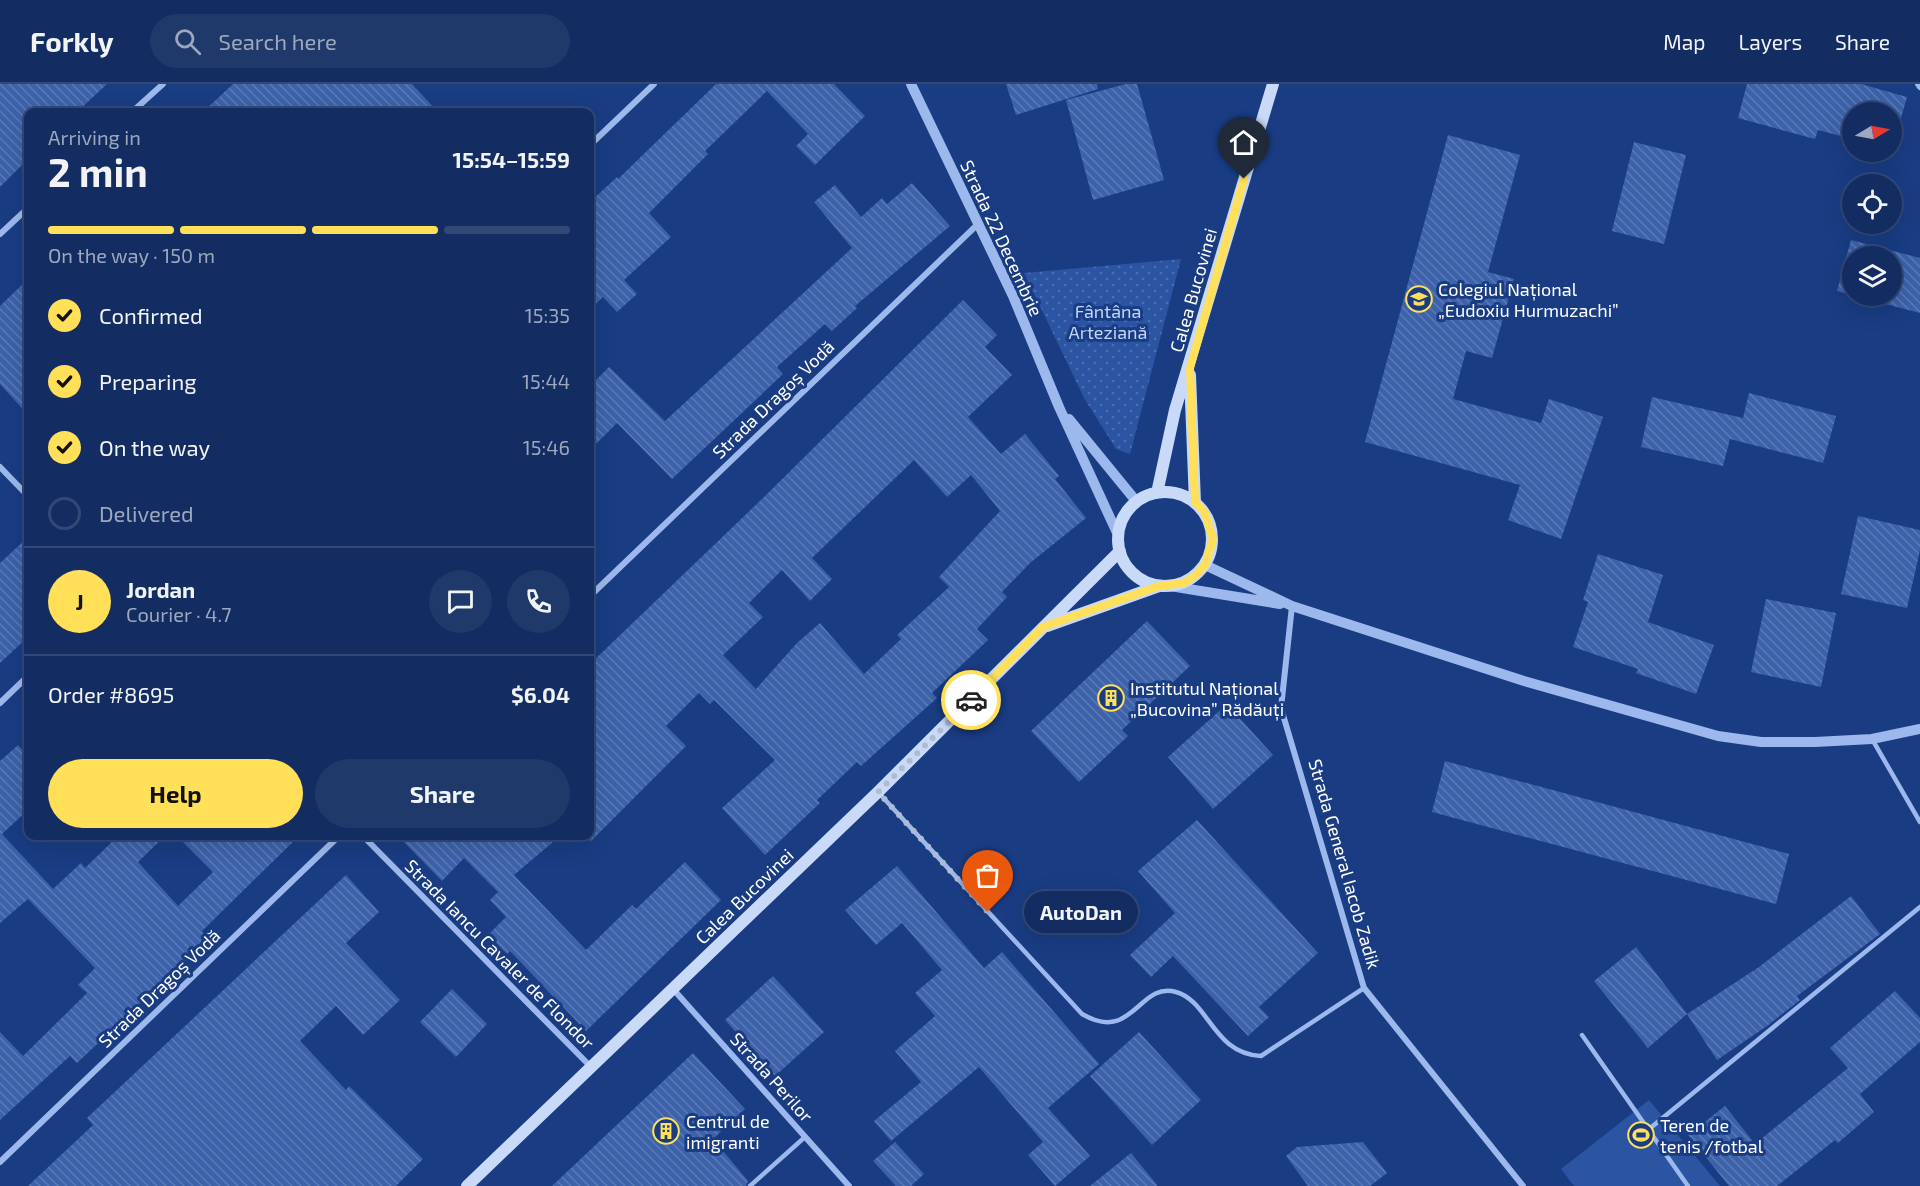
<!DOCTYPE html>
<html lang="en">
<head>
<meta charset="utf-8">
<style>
	body { margin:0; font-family:"Exo 2",sans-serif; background:#20396b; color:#f1f3f6; height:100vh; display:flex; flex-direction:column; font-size:22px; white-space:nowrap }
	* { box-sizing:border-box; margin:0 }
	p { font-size:20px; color:#9da8be }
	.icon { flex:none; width:33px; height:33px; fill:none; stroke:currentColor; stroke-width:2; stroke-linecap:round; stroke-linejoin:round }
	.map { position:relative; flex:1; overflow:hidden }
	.drawer { position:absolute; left:24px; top:24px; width:570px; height:732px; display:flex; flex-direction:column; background:#132d62; border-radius:12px; box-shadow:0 6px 24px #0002,0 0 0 2px #324977 }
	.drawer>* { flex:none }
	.needle { width:39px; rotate:80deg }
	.fabs { position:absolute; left:1842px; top:18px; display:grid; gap:12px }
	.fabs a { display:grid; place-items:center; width:60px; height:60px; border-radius:50%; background:#132d62; box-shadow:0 6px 24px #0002,0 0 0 2px #324977; font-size:30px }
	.pin { position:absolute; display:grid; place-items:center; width:51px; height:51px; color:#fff; margin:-62px -26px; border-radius:50% 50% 50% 0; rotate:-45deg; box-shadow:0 0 6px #0007 }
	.pin .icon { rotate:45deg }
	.courier { position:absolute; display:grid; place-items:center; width:60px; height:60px; margin:-30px; border:4px solid #ffe058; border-radius:50%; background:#fff; color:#222; box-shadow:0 2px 8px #0007 }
	.bubble { position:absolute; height:42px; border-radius:21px; background:#132d62; box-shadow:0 6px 24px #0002,0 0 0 2px #324977; font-size:20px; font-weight:700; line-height:42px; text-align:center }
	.overview em { font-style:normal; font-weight:700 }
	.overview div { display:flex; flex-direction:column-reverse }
	.overview { display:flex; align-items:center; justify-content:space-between; height:102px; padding:0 24px }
	h1 { font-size:39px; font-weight:700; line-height:45px }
	.bar { display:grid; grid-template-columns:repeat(4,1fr); gap:9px 6px; align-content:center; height:72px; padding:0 24px }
	.bar i { height:8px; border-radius:4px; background:#324977 }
	.bar .on { background:#ffe058 }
	.bar p { grid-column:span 4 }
	.line { display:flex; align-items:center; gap:15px; padding:0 24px; border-top:2px solid #324977 }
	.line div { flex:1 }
	.round { display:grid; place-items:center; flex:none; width:63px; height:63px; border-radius:32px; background:#20396b }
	ol { padding:0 24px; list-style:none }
	li { display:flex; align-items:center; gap:18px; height:66px }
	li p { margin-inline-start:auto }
	li .icon { padding:6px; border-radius:50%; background:#ffe058; color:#111; stroke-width:4 }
	li:last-child { color:#9da8be }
	li i { width:33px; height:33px; border:3px solid #324977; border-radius:50% }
	.button { display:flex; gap:12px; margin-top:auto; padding:12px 24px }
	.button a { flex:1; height:69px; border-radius:36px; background:#ffe058; color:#111; font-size:24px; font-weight:700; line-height:69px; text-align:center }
	.button a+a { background:#20396b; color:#f1f3f6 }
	header { display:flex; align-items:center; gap:36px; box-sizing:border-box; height:84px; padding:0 30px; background:#132d62; border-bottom:2px solid #324977 }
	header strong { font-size:28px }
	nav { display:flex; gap:33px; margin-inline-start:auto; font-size:21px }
	.search { width:420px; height:54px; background:#20396b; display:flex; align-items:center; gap:15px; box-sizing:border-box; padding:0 21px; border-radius:33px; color:#9da8be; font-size:22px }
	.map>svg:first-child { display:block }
</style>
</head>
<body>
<header>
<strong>Forkly</strong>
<div class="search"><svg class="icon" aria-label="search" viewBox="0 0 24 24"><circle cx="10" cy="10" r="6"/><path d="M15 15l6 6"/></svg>Search here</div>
<nav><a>Map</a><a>Layers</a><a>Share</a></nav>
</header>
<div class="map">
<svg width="1920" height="1102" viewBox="0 0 1920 1102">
	<defs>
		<pattern id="park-dots" width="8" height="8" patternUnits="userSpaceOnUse" patternTransform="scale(1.5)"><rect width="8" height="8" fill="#2b54a2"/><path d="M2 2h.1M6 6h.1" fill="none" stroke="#4b6eb0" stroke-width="1.8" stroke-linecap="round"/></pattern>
		<pattern id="building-back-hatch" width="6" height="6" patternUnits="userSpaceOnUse" patternTransform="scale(1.5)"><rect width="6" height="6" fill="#3d62aa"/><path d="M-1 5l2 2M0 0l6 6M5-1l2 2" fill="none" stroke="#5a7ab7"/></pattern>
	</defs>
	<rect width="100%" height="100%" fill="#193c83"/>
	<path fill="#2b54a2" d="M1649,1016L1720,1102H1574L1561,1085Z"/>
	<path fill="url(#park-dots)" d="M1181,175L1130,370L1116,365L1084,314L1024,189Z"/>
	<path fill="url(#building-back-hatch)" fill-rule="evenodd" d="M0,0H107L77,28H28V75L0,103Z
		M233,0H412L438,28H203Z
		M716,0H834L865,32L815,81L796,62L808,50L767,7L705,67L708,70L649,129L671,153L624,196L637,210L617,228L603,213L590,225V118L617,93L618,95Z
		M1006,0H1097L1098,5L1016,31Z
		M1126,0H1137L1164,96L1093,116L1066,16Z
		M1747,0H1861L1907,13L1892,66V28H1852V55L1818,46L1815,55L1738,34Z
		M1448,51L1520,71L1488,188L1514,195L1492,274L1466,267L1453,315L1541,339L1549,315L1603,333L1561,455L1508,436L1520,401L1365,358Z
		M1634,58L1686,71L1664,160L1612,147Z
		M912,99L950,142L855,222L857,224L832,247L825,240L777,283L783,290L672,395L617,339L590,366V302L609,283L665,337L852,164L814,118L835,101L861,133L882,114L887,120Z
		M1851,156L1920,174V229L1855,212H1892V172H1852V211L1837,207Z
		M28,195V331L0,300V222Z
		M963,216L997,251L985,263L1012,291L968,333L1001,370L1025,350L1059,392L1055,395L1086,434L1030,479L1002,508L1007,513L977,545L988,556L932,609L937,614L861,682L857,678L817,716L820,719L765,771L722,724L775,676L714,616L710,620L699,609L666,642L686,662L590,758V580L763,414ZM914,376L947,413L971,391L1000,427L939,493L949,503L897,551L901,555L864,590L820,539L797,559L756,605L723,571L763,533L749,519L782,486L810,517L832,495L812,474Z
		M1749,309L1836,332L1823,379L1730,355L1723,382L1641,363L1652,313L1743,334Z
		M1858,432L1920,446V466L1907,524L1841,510Z
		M28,453V553L0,579V479Z
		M1598,470L1663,491L1648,538L1714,561L1696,610L1636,589L1638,585L1573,563L1588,518L1583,516Z
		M1766,515L1836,529L1821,603L1751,588Z
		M1147,537L1190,582L1122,646L1128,652L1079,698L1031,647Z
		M1227,620L1273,671L1213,725L1168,673Z
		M18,661L28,672V726L2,750L53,805L81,779L85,784L118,752H165L138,778L178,822L213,788L177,752H299L202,847L209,855L77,979L70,972L0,1036V948L23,972L87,909L78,901L95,884L28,815L0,839V677Z
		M1445,677L1789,770L1776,820L1432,728Z
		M1197,736L1318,869L1259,923L1269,933L1248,952L1173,872L1151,893L1130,871L1175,829L1138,787Z
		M398,752H560L514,791L586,866L632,821L636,825L685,778L721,816L586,947L510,867L507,870L488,851L506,833L490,816L498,808L464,774L442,797Z
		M897,782L984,884L1002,868L1099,980L1048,1024L1090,1072L1055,1102L1028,1071L1043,1058L979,983L891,1057L874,1037L921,998L895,967L935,932L915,909L942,886L902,839L876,861L845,826Z
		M346,791L379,828L346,859L400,916L363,951L336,922L300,957L346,1006L349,1002L423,1075L396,1102H28L93,1041L87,1034Z
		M1851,812L1880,850L1797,912L1800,916L1767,942L1717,976L1687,930L1759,883Z
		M1636,863L1687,930L1648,964L1594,897Z
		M773,892L824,948L775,992L725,936Z
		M452,905L487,940L456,973L420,938Z
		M1895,907L1920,934V958L1860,1010L1874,1028L1838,1059L1835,1056L1777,1102H1729L1688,1051L1725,1022L1755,1060L1848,984L1830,964Z
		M1139,948L1201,1016L1152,1061L1090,992Z
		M693,969L745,1025L713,1055L748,1097L746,1102H552Z
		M895,1058L924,1090L911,1102H896L873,1077Z
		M1363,1058L1387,1089L1370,1102H1308L1286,1072L1297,1063Z
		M1131,1069L1158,1102H1090Z"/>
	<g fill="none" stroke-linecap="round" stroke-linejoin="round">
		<path stroke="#9db8ec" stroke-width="4.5" d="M1872,655L1920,738
			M878,708L1082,930C1133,960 1139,897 1176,908C1209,917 1213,970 1261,972L1364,904
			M1582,951L1688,1102
			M1648,1046L1920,823
			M750,1102L805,1053"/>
		<path stroke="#9db8ec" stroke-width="6" d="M1918,0L1920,3
			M132,28L163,0
			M590,61L654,0
			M0,150L28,124
			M0,383L28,412
			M590,512L978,140
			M1292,522L1281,624L1364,904L1523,1102
			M0,619L28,592
			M363,752L591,983
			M673,905L849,1102
			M0,1078L339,752"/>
		<path stroke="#9db8ec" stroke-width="10" d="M911,0L1013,212L1059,323L1118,451
			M1069,335L1136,417
			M1205,481L1292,522L1524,597L1718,652L1761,658H1815L1872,655L1920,645
			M1170,502L1280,520"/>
		<path stroke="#c9d9f8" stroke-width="12" d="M1190,291L1195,419
			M1118 455a47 47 0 1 1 94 0a47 47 0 1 1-94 0Z
			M1157,409L1175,326L1273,0
			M1047,542L1159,502
			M467,1102L878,708L1120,467"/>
	</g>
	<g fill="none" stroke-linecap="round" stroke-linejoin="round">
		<path stroke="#aebbd4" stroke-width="6" stroke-dasharray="0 10.8" d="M971,616L878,708L988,828"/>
		<path stroke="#ffe058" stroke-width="8" d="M971,616L1043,543L1159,502L1184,499L1196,491L1205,481L1213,455L1205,429L1195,418L1190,284L1244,95"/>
	</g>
	<defs>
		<g id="school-ring" transform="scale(1.35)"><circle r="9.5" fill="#193c83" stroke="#ffe058" stroke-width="1.5"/><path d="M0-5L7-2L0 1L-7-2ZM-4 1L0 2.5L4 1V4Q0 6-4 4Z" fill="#ffe058"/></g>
		<g id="building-ring" transform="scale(1.35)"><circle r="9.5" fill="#193c83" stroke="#ffe058" stroke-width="1.5"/><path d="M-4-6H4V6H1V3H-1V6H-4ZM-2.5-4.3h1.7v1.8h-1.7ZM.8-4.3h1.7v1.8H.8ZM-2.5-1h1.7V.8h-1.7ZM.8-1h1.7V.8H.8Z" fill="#ffe058"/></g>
		<g id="stadium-ring" transform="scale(1.35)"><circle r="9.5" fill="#193c83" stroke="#ffe058" stroke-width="1.5"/><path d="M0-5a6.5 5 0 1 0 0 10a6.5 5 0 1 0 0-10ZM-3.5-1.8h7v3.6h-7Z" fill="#ffe058"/></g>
	</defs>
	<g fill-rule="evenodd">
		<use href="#school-ring" x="1419" y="215"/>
		<use href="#building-ring" x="1111" y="614"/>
		<use href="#building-ring" x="666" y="1047"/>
		<use href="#stadium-ring" x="1641" y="1051"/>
	</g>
	<g text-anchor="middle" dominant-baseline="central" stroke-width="6" stroke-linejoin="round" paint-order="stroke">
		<g font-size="18" fill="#fff" stroke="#193c83">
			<text transform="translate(1002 154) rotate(65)">Strada 22 Decembrie</text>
			<text transform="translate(1193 206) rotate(-74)">Calea Bucovinei</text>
			<text transform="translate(773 315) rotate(-44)">Strada Dragoș Vodă</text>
			<text transform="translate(1345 780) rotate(74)">Strada General Iacob Zadik</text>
			<text transform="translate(744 812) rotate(-44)">Calea Bucovinei</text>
			<text transform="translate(500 870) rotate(45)">Strada Iancu Cavaler de Flondor</text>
			<text transform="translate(159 904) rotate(-44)">Strada Dragoș Vodă</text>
			<text transform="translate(772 993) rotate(48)">Strada Perilor</text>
		</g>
		<g font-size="18" fill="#fff" stroke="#193c83" text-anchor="start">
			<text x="1438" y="205">Colegiul Național<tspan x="1438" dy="21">„Eudoxiu Hurmuzachi”</tspan></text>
			<text x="1130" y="604">Institutul Național<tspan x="1130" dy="21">„Bucovina” Rădăuți</tspan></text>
			<text x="686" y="1037">Centrul de<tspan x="686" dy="21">imigranti</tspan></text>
			<text x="1660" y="1041">Teren de<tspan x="1660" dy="21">tenis /fotbal</tspan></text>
		</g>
		<g font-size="18" fill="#c2d5f9" stroke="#193c83">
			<text x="1108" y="227">Fântâna<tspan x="1108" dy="21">Arteziană</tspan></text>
		</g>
	</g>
</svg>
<div class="fabs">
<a><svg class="needle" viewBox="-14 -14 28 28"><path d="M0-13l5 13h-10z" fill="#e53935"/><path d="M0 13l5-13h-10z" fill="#9da8be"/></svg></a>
<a><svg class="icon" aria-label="locate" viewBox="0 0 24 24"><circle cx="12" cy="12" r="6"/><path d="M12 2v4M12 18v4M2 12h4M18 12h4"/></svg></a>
<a><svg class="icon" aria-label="layers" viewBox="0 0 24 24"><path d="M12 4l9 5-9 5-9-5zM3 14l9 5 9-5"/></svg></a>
</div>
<div class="pin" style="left:988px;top:828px;background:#ea580c"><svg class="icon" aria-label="bag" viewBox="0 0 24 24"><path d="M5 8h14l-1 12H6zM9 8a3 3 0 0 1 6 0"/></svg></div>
<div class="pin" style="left:1244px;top:95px;background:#1f2937"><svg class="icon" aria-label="home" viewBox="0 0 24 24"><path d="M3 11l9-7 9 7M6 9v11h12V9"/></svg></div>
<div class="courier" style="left:971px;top:616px"><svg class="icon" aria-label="car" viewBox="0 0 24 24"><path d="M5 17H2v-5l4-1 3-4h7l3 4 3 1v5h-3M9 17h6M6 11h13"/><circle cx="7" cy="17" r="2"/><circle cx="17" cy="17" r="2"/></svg></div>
<div class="bubble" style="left:1024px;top:807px;width:114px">AutoDan</div>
<section class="drawer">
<div class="overview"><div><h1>2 min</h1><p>Arriving in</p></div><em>15:54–15:59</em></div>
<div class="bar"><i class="on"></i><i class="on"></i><i class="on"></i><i></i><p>On the way · 150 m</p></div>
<ol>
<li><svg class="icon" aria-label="check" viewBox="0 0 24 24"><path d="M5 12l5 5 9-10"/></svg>Confirmed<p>15:35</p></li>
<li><svg class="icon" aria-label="check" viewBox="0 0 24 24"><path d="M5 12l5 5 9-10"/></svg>Preparing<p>15:44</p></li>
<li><svg class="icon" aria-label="check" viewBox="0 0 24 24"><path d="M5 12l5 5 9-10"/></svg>On the way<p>15:46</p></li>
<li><i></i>Delivered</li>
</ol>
<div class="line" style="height:108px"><b class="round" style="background:#ffe058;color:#111">J</b><div><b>Jordan</b><p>Courier · 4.7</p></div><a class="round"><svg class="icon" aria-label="chat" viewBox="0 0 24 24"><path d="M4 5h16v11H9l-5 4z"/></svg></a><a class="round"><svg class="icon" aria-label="phone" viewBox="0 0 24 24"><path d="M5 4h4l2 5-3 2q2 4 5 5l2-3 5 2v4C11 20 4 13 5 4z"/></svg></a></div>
<div class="line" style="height:78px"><div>Order #8695</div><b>$6.04</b></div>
<div class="button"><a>Help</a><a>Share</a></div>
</section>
</div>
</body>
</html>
